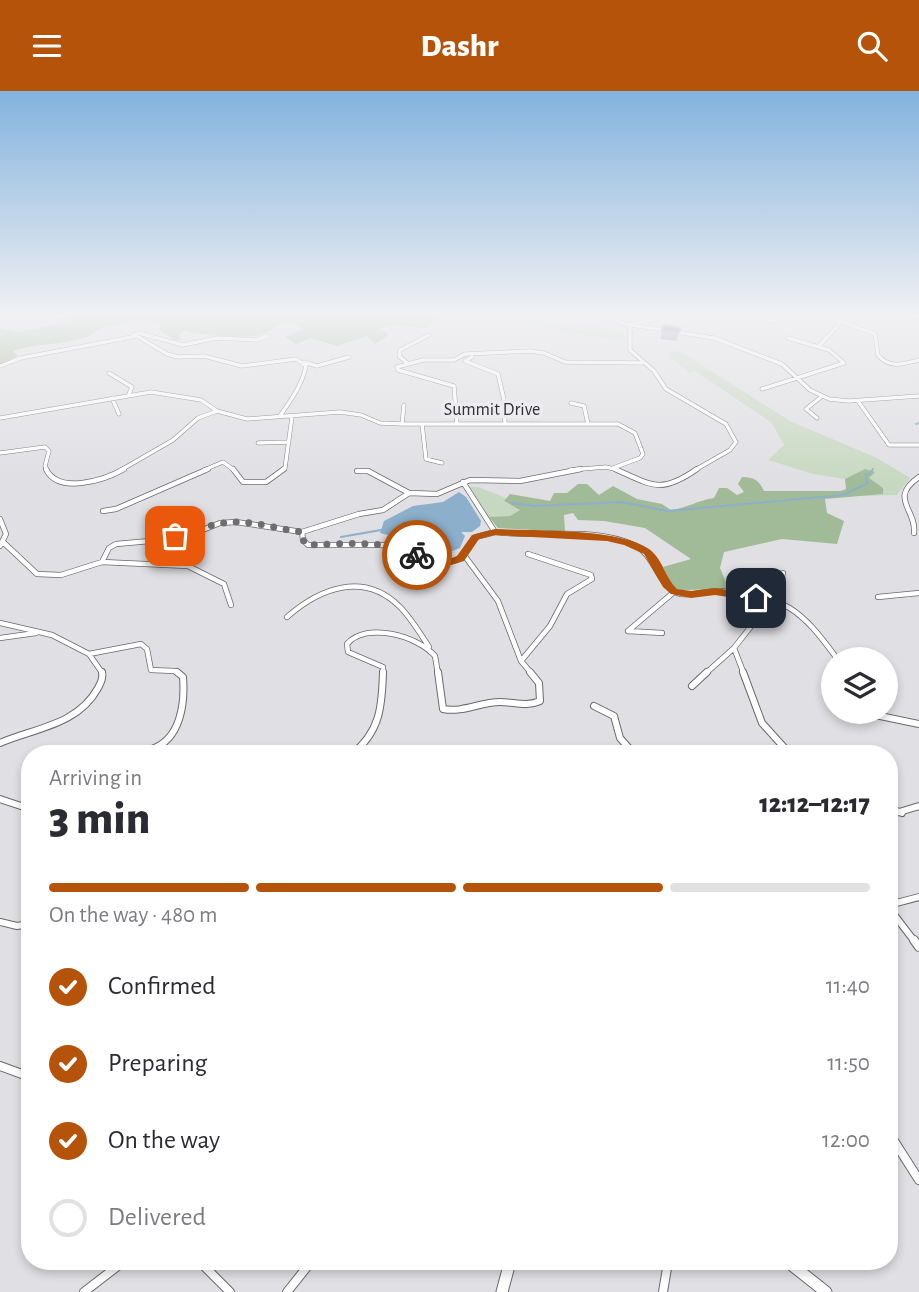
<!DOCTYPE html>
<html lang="en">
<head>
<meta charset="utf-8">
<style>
	body { margin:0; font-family:"Alegreya Sans",sans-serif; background:#f2f2f3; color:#2b2b33; height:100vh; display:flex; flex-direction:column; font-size:26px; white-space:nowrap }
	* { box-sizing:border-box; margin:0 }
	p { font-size:23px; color:#7c7c81 }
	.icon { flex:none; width:38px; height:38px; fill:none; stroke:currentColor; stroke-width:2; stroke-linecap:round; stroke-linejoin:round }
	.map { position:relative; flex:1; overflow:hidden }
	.side { position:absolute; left:21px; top:654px; width:877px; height:525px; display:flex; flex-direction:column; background:#fff; border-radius:28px; box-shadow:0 4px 10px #0003 }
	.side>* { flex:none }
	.controls { position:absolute; left:821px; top:556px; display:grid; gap:14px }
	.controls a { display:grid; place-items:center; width:77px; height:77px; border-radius:50%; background:#fff; box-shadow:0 4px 10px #0003; font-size:35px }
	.pin { position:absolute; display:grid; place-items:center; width:60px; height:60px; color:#fff; margin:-30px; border-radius:14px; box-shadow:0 4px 10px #0006 }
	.courier { position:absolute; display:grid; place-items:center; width:70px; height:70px; margin:-35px; border:5px solid #b45309; border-radius:50%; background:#fff; color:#222; box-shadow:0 2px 9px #0007 }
	.headline em { font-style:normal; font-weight:800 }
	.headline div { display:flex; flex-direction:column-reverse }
	.headline { display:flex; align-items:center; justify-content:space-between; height:119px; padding:0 28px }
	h1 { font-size:46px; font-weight:800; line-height:52px }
	.bar { display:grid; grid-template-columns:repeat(4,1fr); gap:10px 7px; align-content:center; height:84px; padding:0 28px }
	.bar i { height:9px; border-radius:5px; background:#e1e1e2 }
	.bar .on { background:#b45309 }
	.bar p { grid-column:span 4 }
	ol { padding:0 28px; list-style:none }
	li { display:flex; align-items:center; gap:21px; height:77px }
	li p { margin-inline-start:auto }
	li .icon { padding:7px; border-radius:50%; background:#b45309; color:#fff; stroke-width:4 }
	li:last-child { color:#7c7c81 }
	li i { width:38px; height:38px; border:4px solid #e1e1e2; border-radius:50% }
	header { display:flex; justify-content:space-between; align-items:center; height:91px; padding:0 28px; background:#b45309; color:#fff; font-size:32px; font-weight:800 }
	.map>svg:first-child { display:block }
</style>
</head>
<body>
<header><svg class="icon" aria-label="menu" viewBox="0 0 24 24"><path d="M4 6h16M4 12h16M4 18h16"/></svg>Dashr<svg class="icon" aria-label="search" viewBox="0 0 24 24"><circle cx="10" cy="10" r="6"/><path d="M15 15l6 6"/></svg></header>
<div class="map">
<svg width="919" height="1201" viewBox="0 0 919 1201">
	<rect width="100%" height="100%" fill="#e0e0e4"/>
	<path fill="#c7d8c0" d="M504,223C530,223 554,233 580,237L584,233L624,241L625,250L551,239Z
		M679,260L790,330L877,367L910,387L897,404L859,405L846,399L845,388L813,383L768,369L784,354L772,332L695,280L689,282L670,266L671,261Z
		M470,396H478L506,407L504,411L521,418L510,425L489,426Z"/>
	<path fill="#a1ba97" d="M78,223H443L425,237L395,234L381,237L389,244L375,253L367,245L337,255L311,247L296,253L285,246L303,238C279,222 274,243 257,245C240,247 199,245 184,239L179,243L181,249H174L159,239L161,235C143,223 117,235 98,238C87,255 34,251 13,260L18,265L0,273V237L18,241L66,232L72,229L64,226Z
		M865,378L875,381L869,387L883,397V403L825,408L827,422L844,430L837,453L782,448L724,461L720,477L729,498L681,499L672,496L663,476L691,468L645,437L604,430L578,429L573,422L564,424L565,441L498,437L489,426L510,425L520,419L504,410L510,403L550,410L554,402H567L578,393H587L599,404L613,395L637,408L662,413L671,419C687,417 696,410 714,407L719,397H727L737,404L744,401L738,393L742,386C754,386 759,389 764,400H841L846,398L845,388Z"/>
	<path fill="#8cafcc" d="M459,401L466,406L481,430L480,435L472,441H461L465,445L460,457L445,463L408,449L380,442L384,430L413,415L443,411Z"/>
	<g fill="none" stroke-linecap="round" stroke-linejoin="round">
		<path stroke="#8cafcc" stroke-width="2" d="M916,333L919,332
			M870,382L873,378
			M865,384L868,383
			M511,412L536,415L621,411L668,420L843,404L868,392L866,387
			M341,446L381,439"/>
		<g stroke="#68696c" stroke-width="4.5">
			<path id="street-far3" d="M37,223L43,229L76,223
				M596,223L625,233L714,247L782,273L810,299L829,308L849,310L919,305
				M674,223L630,234V259L654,280L666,298L726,333L736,351L730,359L695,379
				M748,223L772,230L795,223
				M819,223L875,243L878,264C889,278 904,273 919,269
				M902,223L919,227
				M133,244L139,242L183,254L217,247L257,249L268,245
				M819,255L839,233
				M472,266L465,270L498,283L504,309L505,333
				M304,271L317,275L349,266
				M407,272L399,265L400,259L429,244
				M0,275L21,267L137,245L167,263L178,266L204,265L242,275L296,268L306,275C302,294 291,309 280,325
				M109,282L132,296L129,303
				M762,298L844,272L829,259L788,247
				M112,307L119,323
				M858,310L889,354H919
				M571,312L584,315L588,333
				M0,327L151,301L201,309L217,320L247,328L340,321L361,324L380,332L402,333H618L635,342L643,363L640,367L613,377
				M817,327L806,318L821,306
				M402,333L404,314
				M422,333L426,368L442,372
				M457,333L454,295L398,279L397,276L423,269H454L465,263L530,260L544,262L565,271L642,272
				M258,352L289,351
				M0,362L45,356L49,360L45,375L47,379
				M121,379L173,349L198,327L217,320
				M204,379L223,371L234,379
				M282,379L285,377L292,326
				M570,379L606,376L618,379"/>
		</g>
		<g stroke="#68696c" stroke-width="6">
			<path id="street-far2" d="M46,378C58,404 105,389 124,378
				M233,378L243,391H266L284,378
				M615,378C653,395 661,403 697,378
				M357,380H368L409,402
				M463,391L495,441L476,446L464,464L498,510L521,570L532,583
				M103,420L116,418L208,378
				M0,428L6,443L0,455
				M495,441C539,447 592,435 634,454C656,464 658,498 681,503C693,505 706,500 719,500C785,504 801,518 838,569
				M914,442C917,419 888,407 919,386
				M3,451L37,483L61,484L102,471
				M464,464L457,469L439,473L404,457L381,454H308L303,449L302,441L359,423L383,419L409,402L437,403L470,389L520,390L581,378
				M878,506L919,502
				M231,514L224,493L188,475L102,471L109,457L116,453L150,450L200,440L220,432L236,431L302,441
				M287,526C320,497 364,480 400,516C411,527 420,542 429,556
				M0,532L52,544L89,563L141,553L147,558L151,579L175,580L179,583
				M628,540L674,501
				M628,540L662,542
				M0,547L36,542
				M89,563L103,583
				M521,570L550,535L567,503L592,488L591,484L528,463
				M383,583V576L348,561L347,553C366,530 418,545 435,565L438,583
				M705,583L734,557
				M744,583L734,557L771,510L783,482"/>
		</g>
		<g stroke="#68696c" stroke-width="8">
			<path id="street-far1" d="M438,581L443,618C463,622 480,611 500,611C514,611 527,616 540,610L539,592L530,581
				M743,581L762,632L790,663
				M692,595L707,581
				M594,615L614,625L620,647L634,663
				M861,621L919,633
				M0,652C35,637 78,634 98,597C101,591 103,588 102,581
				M119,663C130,660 142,661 152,658C181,648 185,612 183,586L177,581
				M352,663C380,641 382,616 383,581
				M0,708L30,718
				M889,717L902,722
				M889,724L919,715
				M889,814L919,806
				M889,817L915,851
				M0,831L17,835L30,833"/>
		</g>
		<g stroke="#68696c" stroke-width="10">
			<path id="street" d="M914,849L919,856
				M0,975L30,986
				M889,1042L919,1089
				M200,1171L230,1201
				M84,1201L123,1171
				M287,1201L311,1171
				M663,1201L668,1171"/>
		</g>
		<g stroke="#68696c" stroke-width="13">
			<path id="secondary" d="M788,1171L826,1201
				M502,1201L510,1171"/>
		</g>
		<use href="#street-far3" stroke="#fff" stroke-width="3.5"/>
		<use href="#street-far2" stroke="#fff" stroke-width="4.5"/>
		<use href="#street-far1" stroke="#fff" stroke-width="6"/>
		<use href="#street" stroke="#fff" stroke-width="8"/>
		<use href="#secondary" stroke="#fff" stroke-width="11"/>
	</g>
	<path fill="#938da0" d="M664,234L680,237L677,250L660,248Z"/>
	<path fill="#463a5b" stroke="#746c84" stroke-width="2" d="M664,234L680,237L679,241L662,239Z"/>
	<linearGradient id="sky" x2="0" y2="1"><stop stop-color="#83b2dd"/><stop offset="0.57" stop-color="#f1f1f3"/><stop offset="1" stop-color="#f1f1f3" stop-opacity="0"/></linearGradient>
	<rect width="919" height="392" fill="url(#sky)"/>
	<path fill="#b45309" d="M495,438C533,440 619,437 649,458C663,468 665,487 677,498L691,500L715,497L756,503L761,507L756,510L715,504L691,507L671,503L663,496L644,463L624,454L607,450L495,444L479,448L464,470L451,474L439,476L413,464L417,461L440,470L450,468L457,465L472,444Z"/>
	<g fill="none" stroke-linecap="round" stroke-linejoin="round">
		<path stroke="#6e6e70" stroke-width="7" stroke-dasharray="0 12.6" d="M175,445C191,442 208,434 224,432C249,428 277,438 302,441L303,449L308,454C343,453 385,448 417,464"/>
	</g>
	<g text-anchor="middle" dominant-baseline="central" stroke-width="7" stroke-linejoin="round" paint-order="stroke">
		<g font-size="18" fill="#303031" stroke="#ededf1">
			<text x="492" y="319">Summit Drive</text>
		</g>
	</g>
</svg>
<div class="controls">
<a><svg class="icon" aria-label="layers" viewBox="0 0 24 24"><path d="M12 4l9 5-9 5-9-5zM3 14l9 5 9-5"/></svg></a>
</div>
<div class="pin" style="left:175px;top:445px;background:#ea580c"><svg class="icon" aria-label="bag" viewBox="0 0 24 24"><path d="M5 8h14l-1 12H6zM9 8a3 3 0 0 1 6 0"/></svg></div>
<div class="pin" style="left:756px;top:507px;background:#1f2937"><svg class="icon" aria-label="home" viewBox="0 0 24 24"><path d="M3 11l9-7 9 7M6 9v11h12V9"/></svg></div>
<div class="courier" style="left:417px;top:464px"><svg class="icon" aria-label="bike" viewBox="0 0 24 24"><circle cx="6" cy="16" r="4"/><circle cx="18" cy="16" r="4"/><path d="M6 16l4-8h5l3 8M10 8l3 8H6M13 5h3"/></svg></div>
<section class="side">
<div class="headline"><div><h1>3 min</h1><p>Arriving in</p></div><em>12:12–12:17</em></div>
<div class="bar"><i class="on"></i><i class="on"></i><i class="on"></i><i></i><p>On the way · 480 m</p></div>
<ol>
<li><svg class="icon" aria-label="check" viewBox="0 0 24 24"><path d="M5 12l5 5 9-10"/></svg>Confirmed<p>11:40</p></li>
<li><svg class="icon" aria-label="check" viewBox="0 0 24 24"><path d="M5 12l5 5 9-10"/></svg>Preparing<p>11:50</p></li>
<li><svg class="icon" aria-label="check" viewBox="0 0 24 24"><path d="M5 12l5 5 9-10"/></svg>On the way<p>12:00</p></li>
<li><i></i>Delivered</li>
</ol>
</section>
</div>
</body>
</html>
